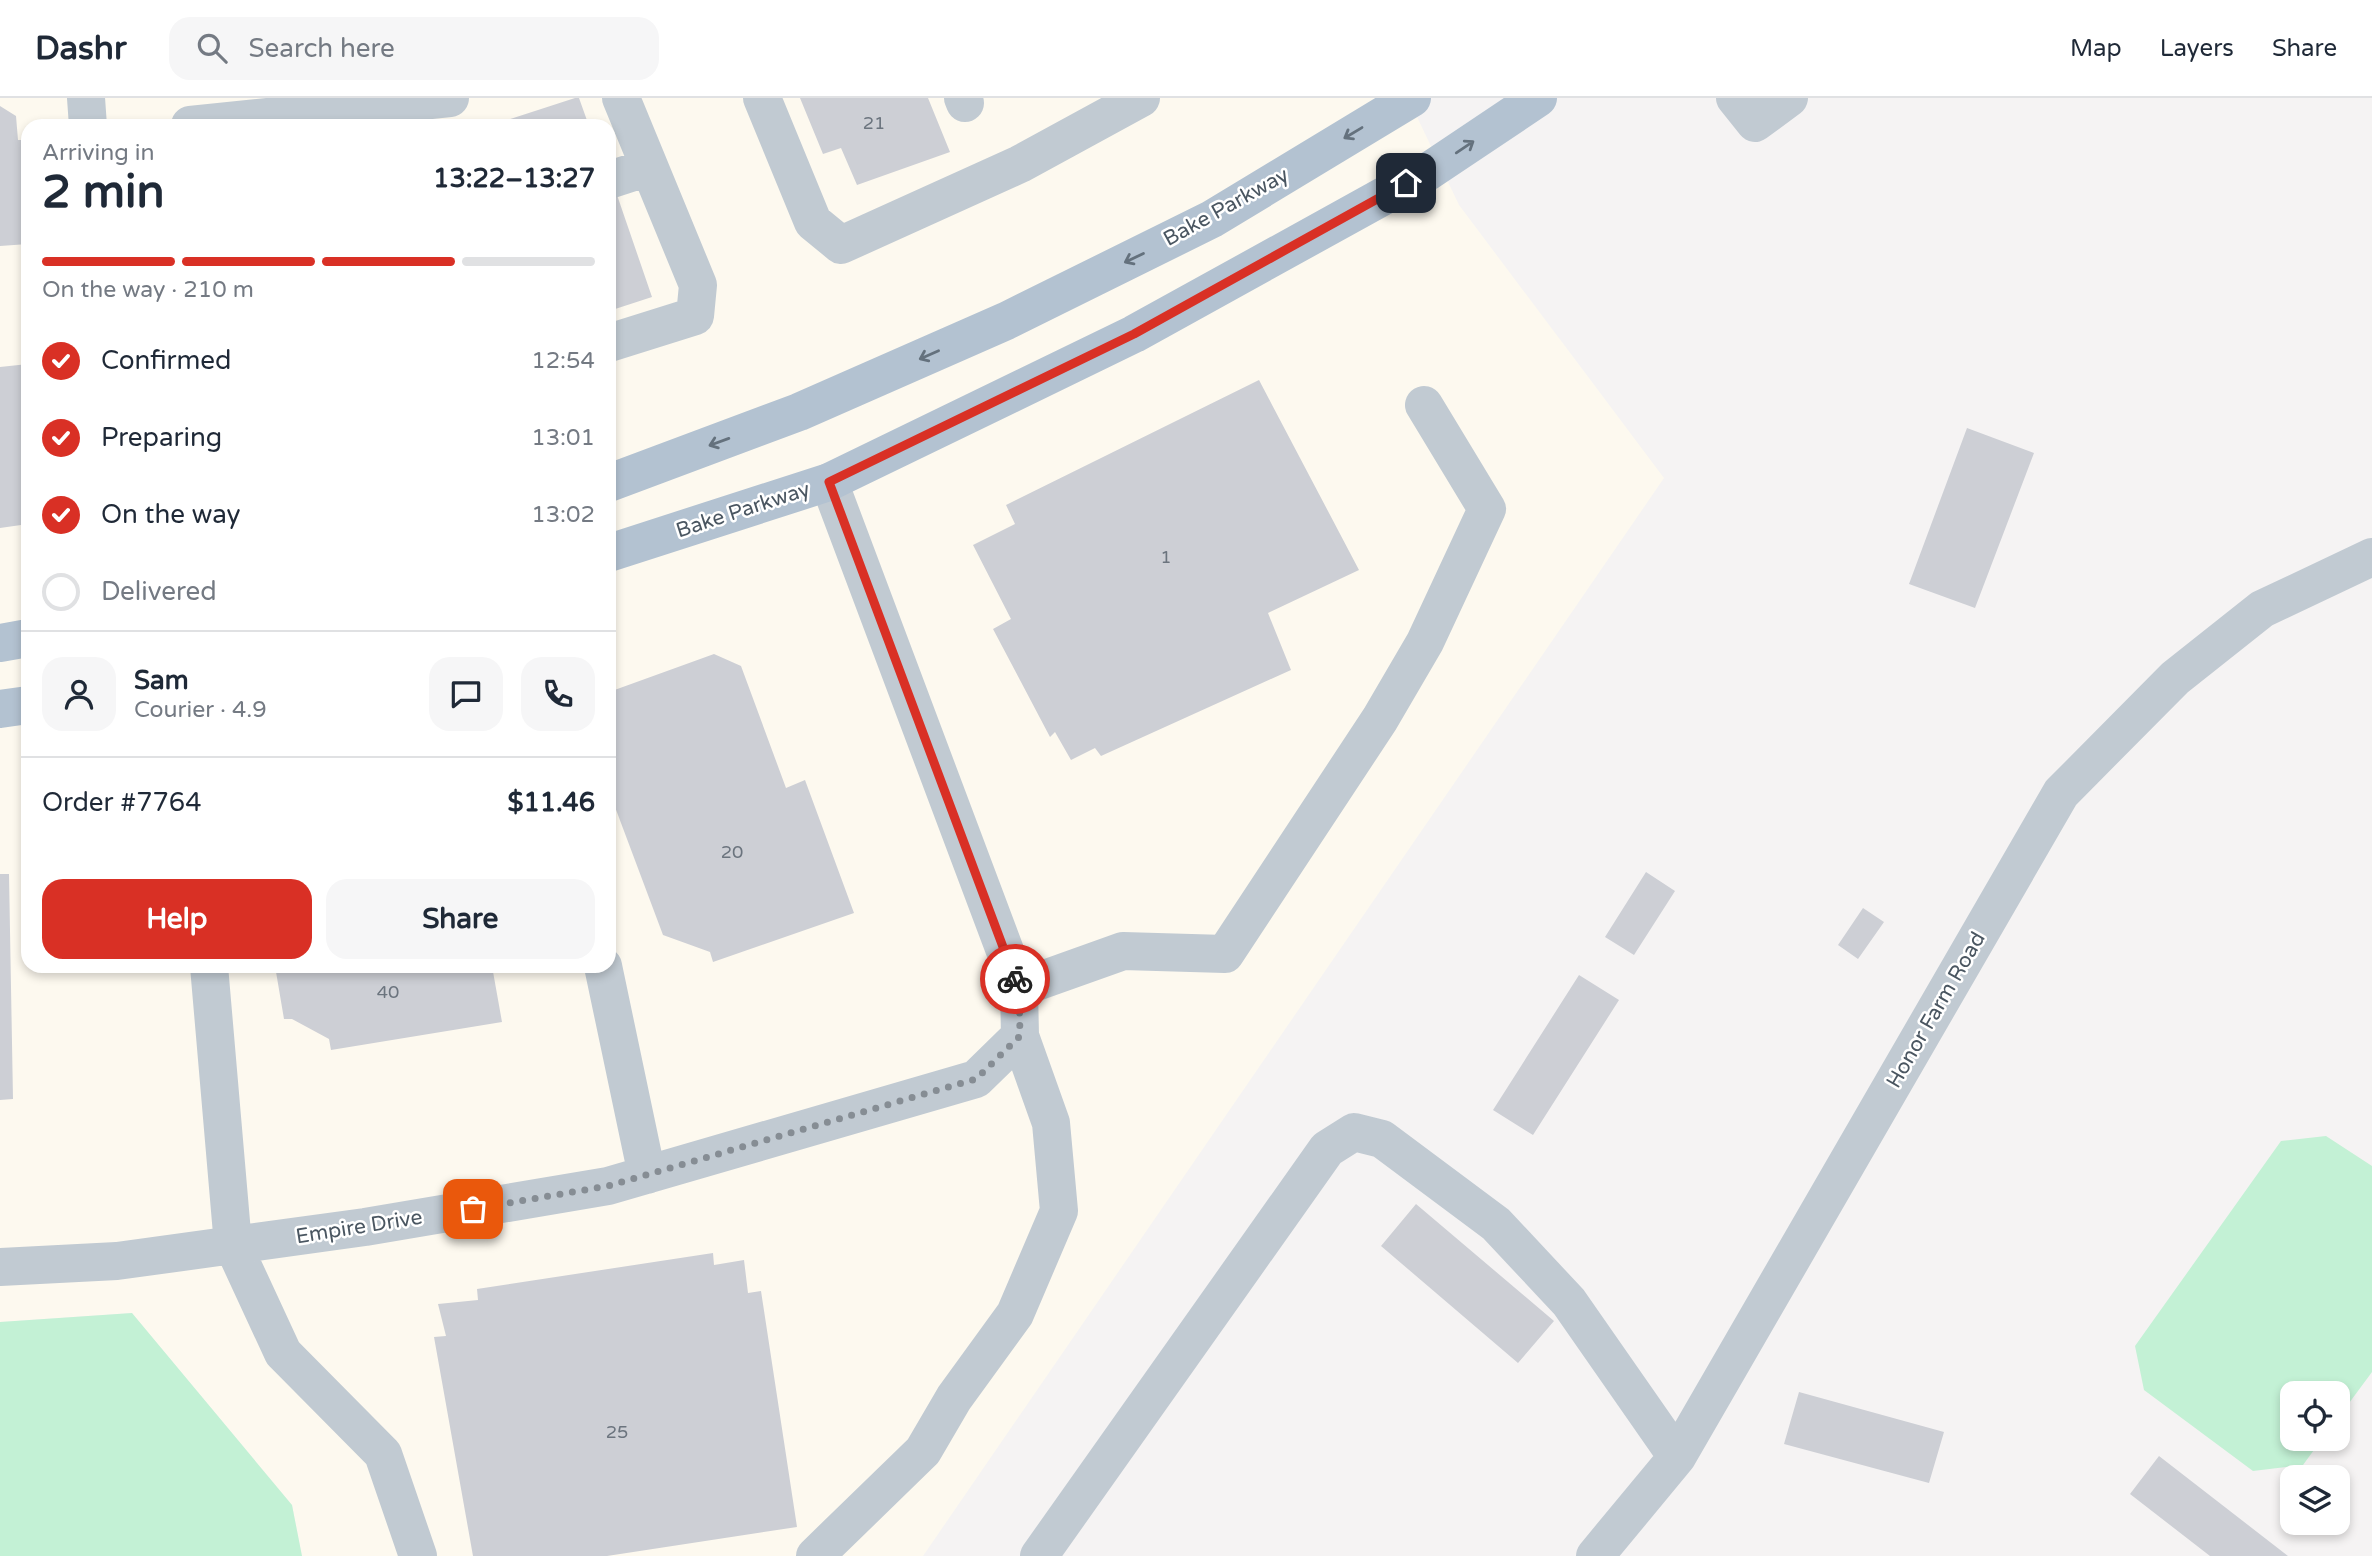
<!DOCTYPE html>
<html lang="en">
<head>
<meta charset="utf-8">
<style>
	body { margin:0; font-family:"Varela Round",sans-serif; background:#f6f6f7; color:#1f2937; height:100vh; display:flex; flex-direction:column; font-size:26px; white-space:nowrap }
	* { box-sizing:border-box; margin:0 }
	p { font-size:23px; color:#747a83 }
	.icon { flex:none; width:38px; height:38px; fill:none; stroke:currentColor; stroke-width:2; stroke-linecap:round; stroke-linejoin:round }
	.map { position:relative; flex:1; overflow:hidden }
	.panel { position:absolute; left:21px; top:21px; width:595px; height:854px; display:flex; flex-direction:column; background:#fff; border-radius:21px; box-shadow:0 4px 10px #0003 }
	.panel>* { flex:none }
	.fabs { position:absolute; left:2280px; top:1283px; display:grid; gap:14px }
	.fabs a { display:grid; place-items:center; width:70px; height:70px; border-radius:14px; background:#fff; box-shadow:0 4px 10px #0003; font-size:35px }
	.pin { position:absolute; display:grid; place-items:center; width:60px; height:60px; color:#fff; margin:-30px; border-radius:14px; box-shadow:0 4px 10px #0006 }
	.courier { position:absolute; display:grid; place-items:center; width:70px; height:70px; margin:-35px; border:5px solid #d93025; border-radius:50%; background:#fff; color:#222; box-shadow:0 2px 9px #0007 }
	.head em { font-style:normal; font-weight:800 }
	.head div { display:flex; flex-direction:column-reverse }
	.head { display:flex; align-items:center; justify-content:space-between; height:119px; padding:0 21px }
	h1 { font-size:46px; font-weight:800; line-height:52px }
	.bar { display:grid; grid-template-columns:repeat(4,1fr); gap:10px 7px; align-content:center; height:84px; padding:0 21px }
	.bar i { height:9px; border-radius:5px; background:#e0e1e3 }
	.bar .current { background:#d93025 }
	.bar p { grid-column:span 4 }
	.line { display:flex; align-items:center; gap:18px; padding:0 21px; border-top:2px solid #e0e1e3 }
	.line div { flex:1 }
	.round { display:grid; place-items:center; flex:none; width:74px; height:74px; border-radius:21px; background:#f6f6f7 }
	ol { padding:0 21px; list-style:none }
	li { display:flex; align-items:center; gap:21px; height:77px }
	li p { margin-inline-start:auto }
	li .icon { padding:7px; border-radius:50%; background:#d93025; color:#fff; stroke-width:4 }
	li:last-child { color:#747a83 }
	li i { width:38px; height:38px; border:4px solid #e0e1e3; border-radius:50% }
	.button { display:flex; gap:14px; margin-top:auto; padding:14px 21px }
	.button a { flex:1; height:80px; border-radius:21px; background:#d93025; color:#fff; font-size:28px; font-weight:800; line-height:80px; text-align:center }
	.button a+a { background:#f6f6f7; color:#1f2937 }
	header { display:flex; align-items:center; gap:42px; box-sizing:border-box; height:98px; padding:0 35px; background:#fff; border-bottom:2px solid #e0e1e3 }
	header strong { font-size:33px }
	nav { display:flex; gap:38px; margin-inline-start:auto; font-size:24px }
	.search { width:490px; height:63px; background:#f6f6f7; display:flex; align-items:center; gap:18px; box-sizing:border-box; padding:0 24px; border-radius:21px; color:#747a83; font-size:26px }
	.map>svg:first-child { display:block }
</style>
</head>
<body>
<header>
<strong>Dashr</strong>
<div class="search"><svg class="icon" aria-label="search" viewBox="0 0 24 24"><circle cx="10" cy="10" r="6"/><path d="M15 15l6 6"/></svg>Search here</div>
<nav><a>Map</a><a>Layers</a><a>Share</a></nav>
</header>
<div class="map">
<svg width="2372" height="1458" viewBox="0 0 2372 1458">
	<rect width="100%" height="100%" fill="#f5f3f3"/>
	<path fill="#fdf9ef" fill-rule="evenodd" d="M0,0H1408L1459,107L1664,380L923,1458H302L292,1407L132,1215L0,1224ZM28,28H609V868H28Z"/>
	<path fill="#c3f1d5" d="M2326,1038L2372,1068V1274L2338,1320V1295H2292V1340L2322,1341L2303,1367L2253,1373L2144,1292L2135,1248L2281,1043Z
		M132,1215L292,1407L302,1458H0V1224Z"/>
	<path fill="#cdcfd5" d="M579,0L589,28H489L575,0Z
		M800,0H928L950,54L857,87L841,50L823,56Z
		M0,8L16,18L18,42H25L28,146L0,148Z
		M617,97L652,199L609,213V99Z
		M28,266V426L0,430V269Z
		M1259,282L1359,472L1268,515L1291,572L1101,658L1095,650L1071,662L1055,634L1050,639L993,531L1011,521L973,447L1015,426L1006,407Z
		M1967,330L2034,355L1975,510L1909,486Z
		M714,556L741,568L786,690L805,682L854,815L713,864L710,854L663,837L609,693V594Z
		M1646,774L1675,793L1634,857L1605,839Z
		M0,776H9L13,1001L0,1002Z
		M1863,810L1884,824L1858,861L1838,847Z
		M275,868H492L502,924L331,952L329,941L292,921H284Z
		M1579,877L1619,902L1533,1037L1493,1012Z
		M1416,1106L1554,1223L1518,1265L1381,1148Z
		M713,1155L714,1167L744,1162L748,1195L761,1193L797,1429L607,1458H473L434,1239L446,1238L438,1206L478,1202L477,1191Z
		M1799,1294L1944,1334L1929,1385L1784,1346Z
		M2159,1358L2288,1458H2210L2130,1396Z"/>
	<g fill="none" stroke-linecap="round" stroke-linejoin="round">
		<path stroke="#c1cad2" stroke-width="38" d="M86,0L88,28
			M762,0L813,124L841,147L1020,66L1141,0
			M963,0L965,5
			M1735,0L1755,25L1789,0
			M190,27L450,0
			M609,82L649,69
			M609,245L695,218L698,187L621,0
			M209,868L233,1147L283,1255L383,1356L418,1458
			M603,868L647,1077
			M1019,890L1123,853L1225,856L1380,621L1425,544L1487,411L1424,307
			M0,1169L117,1163L365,1129L608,1088L976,981L1020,938
			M815,1458L923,1353L954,1300L1015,1216L1059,1113L1051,1025L1020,938L1019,890L829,384
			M1039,1458L1327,1051L1354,1034L1382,1041L1496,1126L1569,1204L1677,1359
			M1595,1458L1677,1359L2061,695L2175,580L2262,511L2372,459"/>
		<path stroke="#b3c2d1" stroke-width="38" d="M609,385L799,314L1006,223L1212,121L1412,0
			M609,455L829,384L1134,236L1429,73L1538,0
			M0,545L28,540
			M0,611L28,607"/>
	</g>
	<defs><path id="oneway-shaft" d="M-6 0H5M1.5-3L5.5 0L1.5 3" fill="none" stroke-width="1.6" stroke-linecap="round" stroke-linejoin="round" transform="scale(1.75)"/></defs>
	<g stroke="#64717d">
		<use href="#oneway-shaft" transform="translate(1353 35) rotate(149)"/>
		<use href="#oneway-shaft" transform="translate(1465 49) rotate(-34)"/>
		<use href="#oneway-shaft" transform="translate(1134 160) rotate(154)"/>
		<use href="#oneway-shaft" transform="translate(929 257) rotate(156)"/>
		<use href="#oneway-shaft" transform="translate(719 344) rotate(160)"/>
	</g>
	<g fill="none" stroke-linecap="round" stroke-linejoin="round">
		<path stroke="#868d94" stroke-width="7" stroke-dasharray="0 12.6" d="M473,1111L608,1088L976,981L1020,938L1019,890L1015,881"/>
		<path stroke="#d93025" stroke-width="9" d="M1015,881L829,384L1134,236L1406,85"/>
	</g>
	<g text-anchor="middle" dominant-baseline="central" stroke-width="5" stroke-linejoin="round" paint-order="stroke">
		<g font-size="18" fill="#6b747e">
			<text x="874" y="25">21</text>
			<text x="1166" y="459">1</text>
			<text x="732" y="754">20</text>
			<text x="388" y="894">40</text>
			<text x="617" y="1334">25</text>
		</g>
		<g font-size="21" fill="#4a5661" stroke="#fff">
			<text transform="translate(1226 109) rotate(-29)">Bake Parkway</text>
			<text transform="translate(743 412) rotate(-18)">Bake Parkway</text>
			<text transform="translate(1936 912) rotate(-60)">Honor Farm Road</text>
			<text transform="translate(359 1129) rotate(-9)">Empire Drive</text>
		</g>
	</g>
</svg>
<div class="fabs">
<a><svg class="icon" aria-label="locate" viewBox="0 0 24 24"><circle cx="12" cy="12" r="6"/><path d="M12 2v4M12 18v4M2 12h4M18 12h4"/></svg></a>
<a><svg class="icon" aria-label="layers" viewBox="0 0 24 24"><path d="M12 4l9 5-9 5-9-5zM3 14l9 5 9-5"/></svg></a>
</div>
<div class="pin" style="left:473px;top:1111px;background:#ea580c"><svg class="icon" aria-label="bag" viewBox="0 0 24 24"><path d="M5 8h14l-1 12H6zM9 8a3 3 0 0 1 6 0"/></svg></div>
<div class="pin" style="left:1406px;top:85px;background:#1f2937"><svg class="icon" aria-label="home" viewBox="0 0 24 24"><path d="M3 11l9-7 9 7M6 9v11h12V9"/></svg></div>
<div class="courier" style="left:1015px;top:881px"><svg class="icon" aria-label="bike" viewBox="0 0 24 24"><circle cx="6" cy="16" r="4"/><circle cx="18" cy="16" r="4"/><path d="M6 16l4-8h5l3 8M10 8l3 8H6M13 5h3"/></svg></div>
<section class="panel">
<div class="head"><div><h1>2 min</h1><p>Arriving in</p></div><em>13:22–13:27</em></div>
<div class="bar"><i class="current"></i><i class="current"></i><i class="current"></i><i></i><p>On the way · 210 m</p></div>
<ol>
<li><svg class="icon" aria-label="check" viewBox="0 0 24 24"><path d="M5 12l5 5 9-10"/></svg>Confirmed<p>12:54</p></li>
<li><svg class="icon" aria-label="check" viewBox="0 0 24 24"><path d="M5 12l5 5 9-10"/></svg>Preparing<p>13:01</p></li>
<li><svg class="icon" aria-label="check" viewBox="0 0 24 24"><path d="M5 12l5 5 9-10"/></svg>On the way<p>13:02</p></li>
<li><i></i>Delivered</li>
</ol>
<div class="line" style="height:126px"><a class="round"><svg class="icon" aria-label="person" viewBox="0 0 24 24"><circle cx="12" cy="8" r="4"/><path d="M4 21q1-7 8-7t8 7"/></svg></a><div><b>Sam</b><p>Courier · 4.9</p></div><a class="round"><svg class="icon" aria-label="chat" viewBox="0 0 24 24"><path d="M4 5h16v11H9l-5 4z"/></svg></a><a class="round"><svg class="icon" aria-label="phone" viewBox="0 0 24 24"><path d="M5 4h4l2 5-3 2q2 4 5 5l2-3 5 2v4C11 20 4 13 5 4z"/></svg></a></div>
<div class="line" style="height:91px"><div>Order #7764</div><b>$11.46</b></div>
<div class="button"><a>Help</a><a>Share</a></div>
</section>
</div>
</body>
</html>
